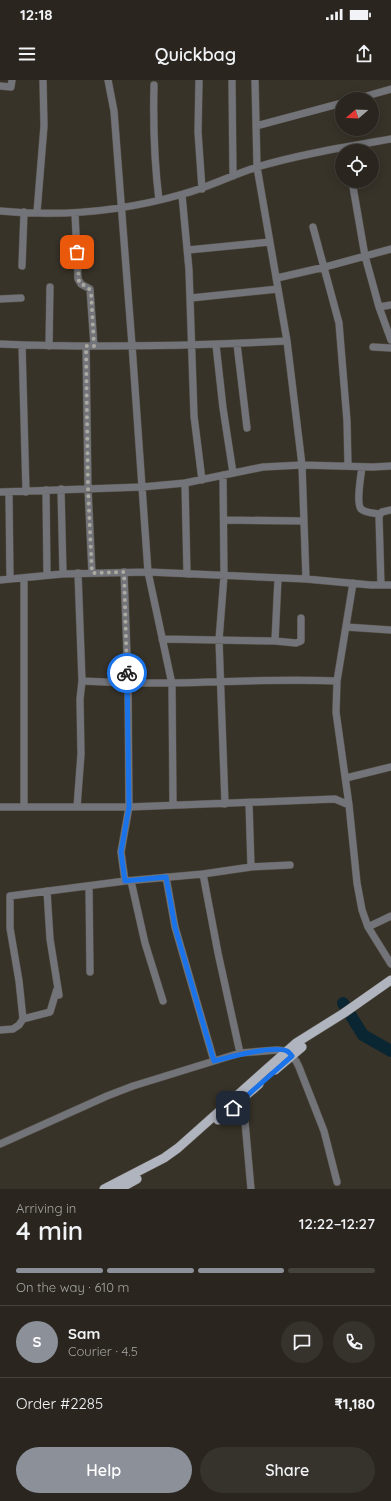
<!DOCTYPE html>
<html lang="en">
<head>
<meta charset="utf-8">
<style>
	body { margin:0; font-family:Quicksand,sans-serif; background:#36322c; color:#f1f3f6; height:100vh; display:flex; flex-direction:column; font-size:15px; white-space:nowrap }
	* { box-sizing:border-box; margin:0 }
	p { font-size:13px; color:#a5a5a4 }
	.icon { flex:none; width:22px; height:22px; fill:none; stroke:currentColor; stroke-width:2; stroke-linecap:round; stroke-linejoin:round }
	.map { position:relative; height:1109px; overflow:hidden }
	.drawer { display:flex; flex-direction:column; background:#2a261f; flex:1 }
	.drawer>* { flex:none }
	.needle { width:26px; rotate:251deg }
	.buttons { position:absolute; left:335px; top:12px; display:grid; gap:8px }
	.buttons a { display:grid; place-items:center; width:44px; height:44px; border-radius:50%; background:#2a261f; box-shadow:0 2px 10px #0003,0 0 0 1px #46433d; font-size:20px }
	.pin { position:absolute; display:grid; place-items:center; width:34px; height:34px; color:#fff; margin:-17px; border-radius:8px; box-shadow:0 2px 6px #0006 }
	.courier { position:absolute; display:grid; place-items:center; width:40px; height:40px; margin:-20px; border:3px solid #1a73e8; border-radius:50%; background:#fff; color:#222; box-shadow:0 1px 5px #0007 }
	.summary em { font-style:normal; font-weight:600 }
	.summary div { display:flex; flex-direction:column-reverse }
	.summary { display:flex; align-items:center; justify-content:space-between; height:68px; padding:0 16px }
	h1 { font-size:26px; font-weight:600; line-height:30px }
	.bar { display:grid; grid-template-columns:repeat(4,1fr); gap:6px 4px; align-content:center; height:48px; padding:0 16px }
	.bar i { height:5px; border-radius:3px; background:#46433d }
	.bar .selected { background:#8c9099 }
	.bar p { grid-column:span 4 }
	.line { display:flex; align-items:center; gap:10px; padding:0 16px; border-top:1px solid #46433d }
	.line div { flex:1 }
	.round { display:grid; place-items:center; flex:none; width:42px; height:42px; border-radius:21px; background:#36322c }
	.action { display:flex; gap:8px; margin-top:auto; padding:8px 16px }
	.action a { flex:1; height:46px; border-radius:24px; background:#8c9099; color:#fff; font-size:16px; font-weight:600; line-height:46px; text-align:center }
	.action a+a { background:#36322c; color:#f1f3f6 }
	.status { display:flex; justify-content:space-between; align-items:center; height:28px; padding:0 20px; background:#2a261f; direction:ltr }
	.status svg { height:11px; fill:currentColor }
	header { display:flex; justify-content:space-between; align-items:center; height:52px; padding:0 16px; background:#2a261f; font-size:18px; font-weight:600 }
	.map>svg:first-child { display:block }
</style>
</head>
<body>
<div class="status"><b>12:18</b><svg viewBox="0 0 49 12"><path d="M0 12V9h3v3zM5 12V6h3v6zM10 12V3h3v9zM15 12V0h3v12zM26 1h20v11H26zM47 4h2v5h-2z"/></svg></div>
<header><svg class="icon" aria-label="menu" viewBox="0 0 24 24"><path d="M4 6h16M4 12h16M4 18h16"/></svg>Quickbag<svg class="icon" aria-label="share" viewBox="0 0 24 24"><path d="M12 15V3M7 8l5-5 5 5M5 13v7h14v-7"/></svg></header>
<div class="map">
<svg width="391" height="1109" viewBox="0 0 391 1109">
	<rect width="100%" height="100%" fill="#383329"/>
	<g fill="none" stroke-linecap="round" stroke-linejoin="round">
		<path stroke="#092632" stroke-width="12" d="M343,923L363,955L391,971"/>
		<g stroke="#555047" stroke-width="8">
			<path id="minor" d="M108,0L114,31L132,265L148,492L172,604L173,725
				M199,0L198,52L202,109
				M232,0L233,96
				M255,0L257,87L287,261L302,385L306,499
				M154,5C153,45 154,80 159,120
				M0,6L11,7L12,0
				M356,19L391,9
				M256,46L342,23
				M352,101L365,176L379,227L391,260
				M182,115L189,190L194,336L202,400
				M0,131C61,137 124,131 183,114C209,107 232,95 257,87C301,74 346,67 391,59
				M37,132L44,46L43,0
				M75,133L78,199L81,204L90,209L94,266
				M313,147L339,243L347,341L348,386
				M188,170L270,162
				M22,186L24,132
				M277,198L325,187L391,169
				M191,218L278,209
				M0,219L21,218
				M379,227L391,225
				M0,264C96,268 191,266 287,261
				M237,264L247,348
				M22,265L26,412
				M216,265L223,328L233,393
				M49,266L50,207
				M86,266L88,409L92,493
				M373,267L391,268
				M362,387C361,395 356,423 361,429C365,433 374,433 380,434
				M223,395L224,496L219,560L225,724
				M185,403L187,494
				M61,409L63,494
				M46,410L47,495
				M0,412L142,407L185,403L263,387L302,385L373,387L391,386
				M9,412L10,499
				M224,440L304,441
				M24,498V726
				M0,500L62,494L148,492L306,499L371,505H391
				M353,503L337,601L336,632L349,725L357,803L362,830L368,847L391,884
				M381,505L379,436L382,432L391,430
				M346,547L391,550
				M162,559L275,561L296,563L301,561V538
				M275,561L278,498
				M82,601L128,603L124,492
				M346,698L391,687
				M0,727H129L335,719L349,725
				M77,727L81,674L80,619L82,601L78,493
				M251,787L290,785
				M203,794L218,873L240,973
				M166,797L175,847L214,981
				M125,801L121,772L129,727L128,603C197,604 267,598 337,601
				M131,801L145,863L163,921
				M89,806L90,892
				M47,811L50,859L59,915
				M368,847L391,836
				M23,939L50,932L57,909
				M0,950L13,949L19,945L23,939L19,901L10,848V816L125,801L203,794L251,787L249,723
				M243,1019L251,1109
				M0,1064L107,1016L133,1006L240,973L277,970L287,971L296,981L299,987L324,1051L337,1102"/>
		</g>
		<g stroke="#555047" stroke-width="10">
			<path id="major" d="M275,990L302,967
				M218,1040L259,1004
				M104,1109L164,1078L178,1068L296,963L344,933L391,900
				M119,1109L137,1099"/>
		</g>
		<use href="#minor" stroke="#727479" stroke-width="7"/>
		<use href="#major" stroke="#b0b4be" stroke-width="9"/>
	</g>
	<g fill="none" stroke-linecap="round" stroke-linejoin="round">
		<path stroke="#aca9a1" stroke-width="4" stroke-dasharray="0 7.2" d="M77,172L79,203L88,207L91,212L94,266H86L88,409L92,493L124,492L127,593"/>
		<path stroke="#1a73e8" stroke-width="5" d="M127,593L129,727L121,772L125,801L166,797L175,847L214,981C229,977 273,965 287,971C289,972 290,974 292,976L233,1028"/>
	</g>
</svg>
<div class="buttons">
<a><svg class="needle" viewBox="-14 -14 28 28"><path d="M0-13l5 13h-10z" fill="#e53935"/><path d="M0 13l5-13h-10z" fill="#a5a5a4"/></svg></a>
<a><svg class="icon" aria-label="locate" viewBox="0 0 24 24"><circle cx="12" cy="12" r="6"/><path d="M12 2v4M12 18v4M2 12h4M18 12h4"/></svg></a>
</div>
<div class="pin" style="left:77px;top:172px;background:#ea580c"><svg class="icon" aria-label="bag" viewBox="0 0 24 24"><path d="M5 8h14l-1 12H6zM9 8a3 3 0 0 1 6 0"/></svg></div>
<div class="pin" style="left:233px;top:1028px;background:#1f2937"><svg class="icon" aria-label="home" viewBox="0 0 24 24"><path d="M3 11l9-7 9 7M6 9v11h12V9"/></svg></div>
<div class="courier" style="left:127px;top:593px"><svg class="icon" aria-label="bike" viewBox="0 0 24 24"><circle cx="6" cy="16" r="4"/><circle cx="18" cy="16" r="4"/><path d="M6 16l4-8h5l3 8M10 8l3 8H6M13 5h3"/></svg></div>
</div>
<section class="drawer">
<div class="summary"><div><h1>4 min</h1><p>Arriving in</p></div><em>12:22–12:27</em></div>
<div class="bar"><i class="selected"></i><i class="selected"></i><i class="selected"></i><i></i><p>On the way · 610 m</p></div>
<div class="line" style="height:72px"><b class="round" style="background:#8c9099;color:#fff">S</b><div><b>Sam</b><p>Courier · 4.5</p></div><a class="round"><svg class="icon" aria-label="chat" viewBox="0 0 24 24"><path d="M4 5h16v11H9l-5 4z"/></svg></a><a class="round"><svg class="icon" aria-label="phone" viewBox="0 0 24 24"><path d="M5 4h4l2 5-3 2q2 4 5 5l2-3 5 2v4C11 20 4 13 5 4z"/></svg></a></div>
<div class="line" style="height:52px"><div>Order #2285</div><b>₹1,180</b></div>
<div class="action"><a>Help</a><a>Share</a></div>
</section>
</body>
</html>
